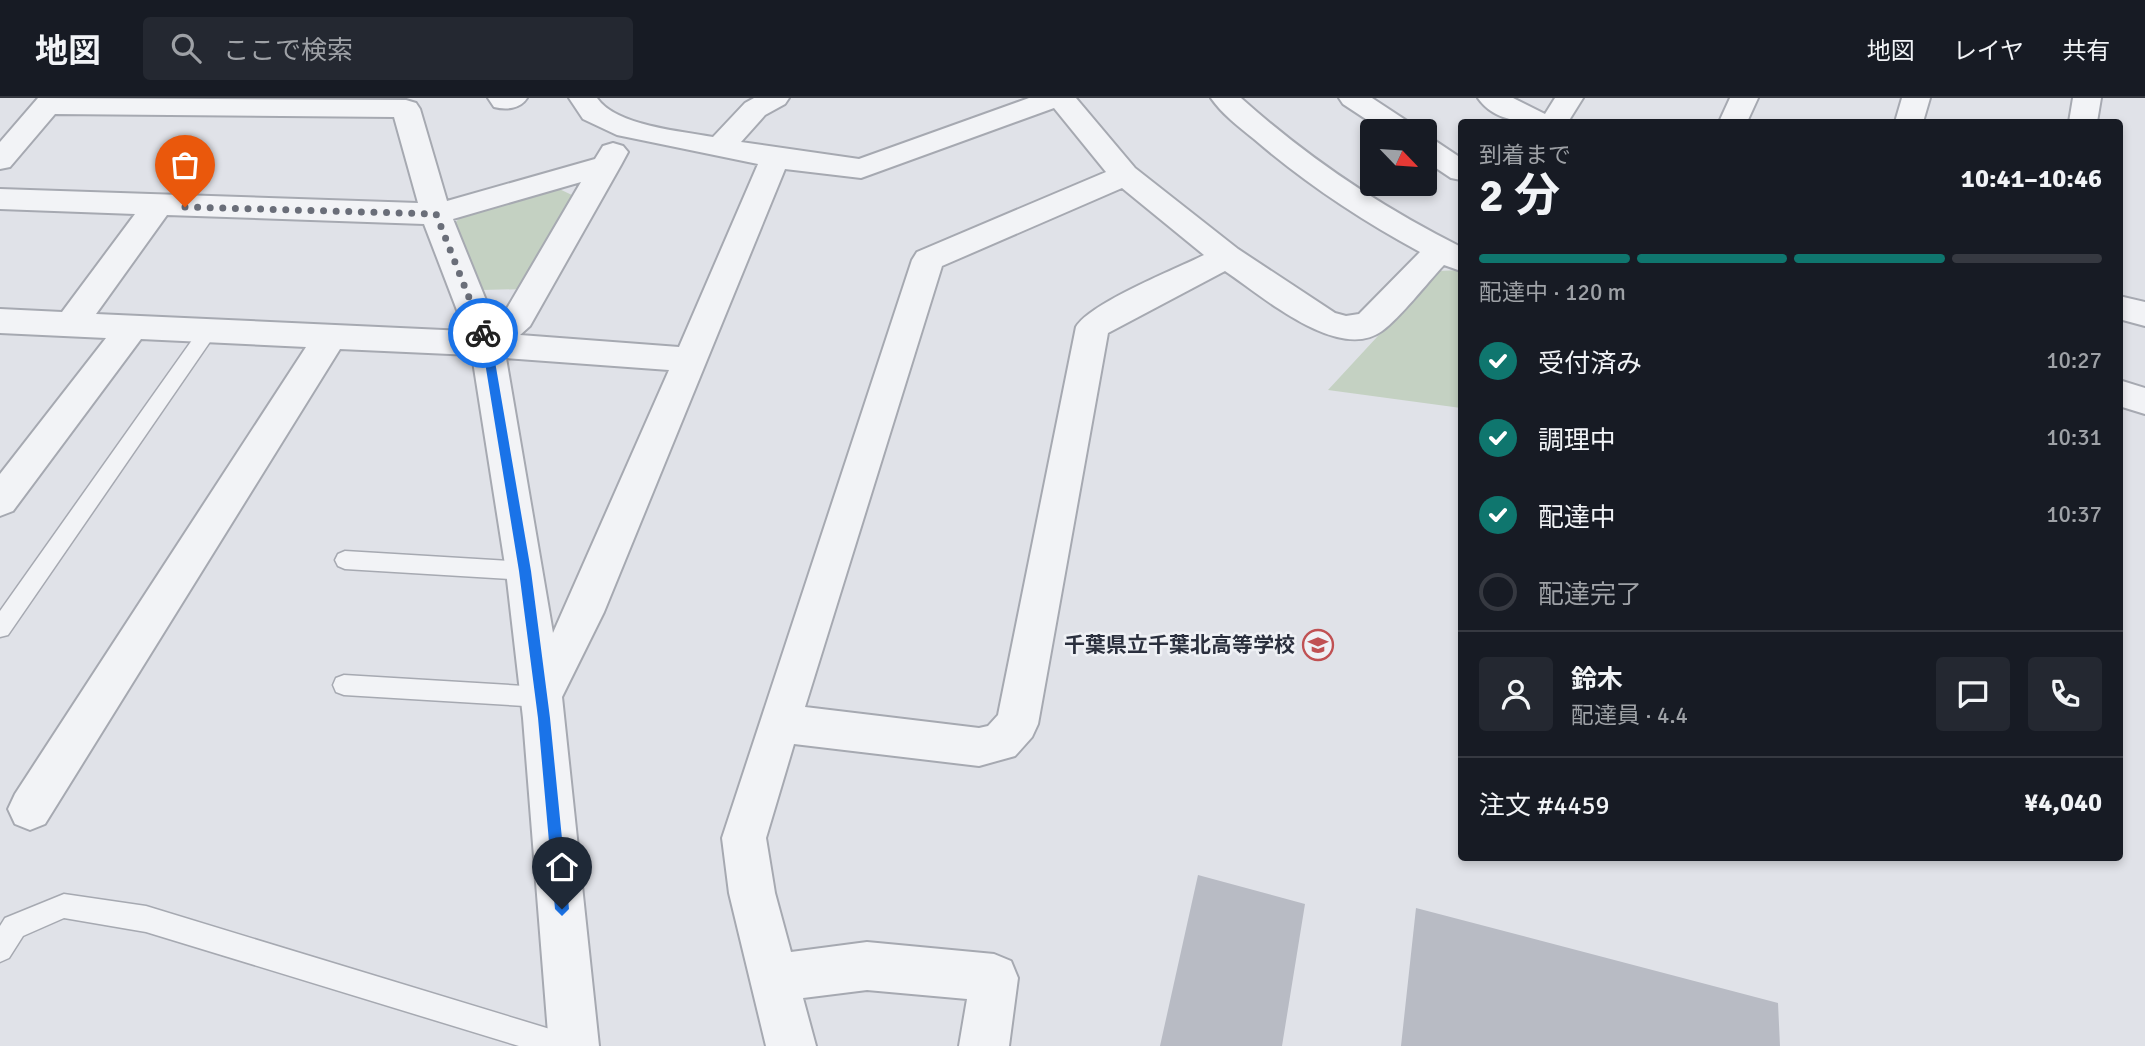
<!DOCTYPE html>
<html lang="ja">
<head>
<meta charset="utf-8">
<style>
	body { margin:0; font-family:Signika,"Noto Sans JP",sans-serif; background:#242831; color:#f1f3f6; height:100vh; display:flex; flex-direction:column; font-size:26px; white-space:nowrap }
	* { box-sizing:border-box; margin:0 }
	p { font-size:23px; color:#9ea1a6 }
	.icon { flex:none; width:38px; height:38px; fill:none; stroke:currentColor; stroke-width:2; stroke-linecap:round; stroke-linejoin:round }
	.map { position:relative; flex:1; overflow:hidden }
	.side { position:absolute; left:1458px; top:21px; width:665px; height:742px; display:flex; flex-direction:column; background:#171b24; border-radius:7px; box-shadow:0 4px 10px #0003 }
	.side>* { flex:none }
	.needle { width:46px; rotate:115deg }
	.buttons { position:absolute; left:1360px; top:21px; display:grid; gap:14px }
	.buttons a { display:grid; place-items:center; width:77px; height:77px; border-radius:7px; background:#171b24; box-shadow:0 4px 10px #0003; font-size:35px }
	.pin { position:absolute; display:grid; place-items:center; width:60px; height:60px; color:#fff; margin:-72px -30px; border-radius:50% 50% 50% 0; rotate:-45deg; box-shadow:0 0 7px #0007 }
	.pin .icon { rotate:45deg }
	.courier { position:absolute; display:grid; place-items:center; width:70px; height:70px; margin:-35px; border:5px solid #1a73e8; border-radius:50%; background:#fff; color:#222; box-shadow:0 2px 9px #0007 }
	.overview em { font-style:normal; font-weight:700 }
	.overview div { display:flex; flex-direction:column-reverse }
	.overview { display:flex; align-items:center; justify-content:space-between; height:119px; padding:0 21px }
	h1 { font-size:46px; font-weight:700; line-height:52px }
	.bar { display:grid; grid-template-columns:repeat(4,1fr); gap:10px 7px; align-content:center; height:84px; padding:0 21px }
	.bar i { height:9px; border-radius:5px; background:#363941 }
	.bar .current { background:#0f766e }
	.bar p { grid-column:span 4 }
	.line { display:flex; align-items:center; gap:18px; padding:0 21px; border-top:2px solid #363941 }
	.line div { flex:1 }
	.round { display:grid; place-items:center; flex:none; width:74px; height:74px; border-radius:7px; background:#242831 }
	ol { padding:0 21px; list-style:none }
	li { display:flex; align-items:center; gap:21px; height:77px }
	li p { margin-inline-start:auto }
	li .icon { padding:7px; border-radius:50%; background:#0f766e; color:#fff; stroke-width:4 }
	li:last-child { color:#9ea1a6 }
	li i { width:38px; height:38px; border:4px solid #363941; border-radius:50% }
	header { display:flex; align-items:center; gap:42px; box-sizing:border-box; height:98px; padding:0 35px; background:#171b24; border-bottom:2px solid #363941 }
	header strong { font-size:33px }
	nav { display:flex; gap:38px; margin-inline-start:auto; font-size:24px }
	.search { width:490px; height:63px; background:#242831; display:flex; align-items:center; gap:18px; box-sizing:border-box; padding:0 24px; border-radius:7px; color:#9ea1a6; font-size:26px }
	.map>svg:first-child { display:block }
</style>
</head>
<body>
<header>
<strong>地図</strong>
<div class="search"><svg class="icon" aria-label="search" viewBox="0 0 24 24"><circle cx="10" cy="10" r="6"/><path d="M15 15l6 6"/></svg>ここで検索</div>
<nav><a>地図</a><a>レイヤ</a><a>共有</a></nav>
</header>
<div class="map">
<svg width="2145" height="948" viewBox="0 0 2145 948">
	<rect width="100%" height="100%" fill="#e0e2e8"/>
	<path fill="#c4d1c2" d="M553,88L574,98L526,191L481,192L454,126L465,114Z
		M1461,172V310L1328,292L1438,173Z"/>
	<path fill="#b8bbc4" d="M1198,777L1305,806L1282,948H1160Z
		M1416,810L1778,905L1780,948H1401Z"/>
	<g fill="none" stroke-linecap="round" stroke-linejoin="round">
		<g stroke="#a6a9b1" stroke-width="3">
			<path id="service" d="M208,227L214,228L217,233L214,238L8,537L0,539V513L202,228Z
				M345,453L525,464L532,467L535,473L532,479L525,482L345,471L338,468L335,462L338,456Z
				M344,577L541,589L549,592L552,599L549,606L541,609L344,597L336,594L333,587L336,580Z
				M64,796L146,808L563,935L572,939L576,948H519L146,834L64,820L23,838L9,860L0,864V828L5,820Z"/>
		</g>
		<g stroke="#a6a9b1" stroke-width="4">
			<path id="minor" d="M38,0L406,2L416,5L420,11L447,103L595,61L603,48L613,45L623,48L628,54L621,67L530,228L520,237L679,249L758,66L617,37L583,21L569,0H597C616,28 681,33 713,39L745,5L754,0H789L785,6L765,17L741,44L859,61L1029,0H1076L1135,70L1238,151L1335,215L1346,218L1359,216L1420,154C1361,122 1305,85 1254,41C1239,29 1222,16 1211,0H1241C1308,60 1381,109 1461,149V173L1444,167C1427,185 1400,220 1382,233C1338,265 1261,197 1225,173L1108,235L1038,626L1032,639L1015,658L979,668L794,646L766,740L775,795L791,854L867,844L994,856L1011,863L1018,880L1009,948H959L967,901L867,892L803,900L816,948H766L729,795L722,740L912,162L917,154L1106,74L1054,10L861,80L785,71L604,514L562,599L599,948H549L523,620L506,473L472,257L340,251L45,726L30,732L15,726L8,711L15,696L306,249L141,241L13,413L0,418V376L106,240L0,235V211L62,214L135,116L0,111V91L418,105L394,19L55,16L10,69L0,71V44ZM581,84L506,212L494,222L453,121ZM1122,90L1204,157C1176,171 1090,205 1076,229L998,617L988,628L979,630L805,609L942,168ZM167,117L424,126L465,233L96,216ZM506,260L669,272L553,535Z
				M488,0H527C520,11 506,12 494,9Z
				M1478,0H1513L1545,16L1555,0H1583L1568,24C1538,24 1498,29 1478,0Z
				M1730,0H1758L1747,24H1719Z
				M1902,0H1930L1923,24H1895Z
				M2073,0H2101L2097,24H2069Z
				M2119,198L2145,204V228L2119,221Z"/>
		</g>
		<g stroke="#a6a9b1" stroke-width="4">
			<path id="tertiary" d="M1339,0H1372L1413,27L1417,33H1384L1343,6Z
				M1424,39L1434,42L1461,60V82L1451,80L1424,62Z
				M2119,282L2145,290V316L2119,308Z"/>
		</g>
		<use href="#service" fill="#f2f3f6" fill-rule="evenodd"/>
		<use href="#minor" fill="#f2f3f6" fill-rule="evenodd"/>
		<use href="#tertiary" fill="#f2f3f6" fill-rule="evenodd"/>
	</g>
	<path fill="#1a73e8" d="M483,232L486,233L492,246L531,473L550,620L569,811L562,818L555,811L538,620L519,473L482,246L478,235Z"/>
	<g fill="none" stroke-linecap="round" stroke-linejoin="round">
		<path stroke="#6a6e79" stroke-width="7" stroke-dasharray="0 12.6" d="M185,109L436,116L483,235"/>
	</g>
	<defs>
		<g id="school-ring" transform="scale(1.575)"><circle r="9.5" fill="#eff1f5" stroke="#c05153" stroke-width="1.5"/><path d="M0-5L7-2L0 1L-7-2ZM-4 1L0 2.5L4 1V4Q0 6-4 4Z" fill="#c05153"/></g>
	</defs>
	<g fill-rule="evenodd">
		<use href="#school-ring" x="1318" y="547"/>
	</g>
	<g text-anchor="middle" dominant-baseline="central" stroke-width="5" stroke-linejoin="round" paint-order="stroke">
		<g font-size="21" font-weight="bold" fill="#2a2f3d" stroke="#eff1f5" text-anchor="end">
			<text x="1295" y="547">千葉県立千葉北高等学校</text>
		</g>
	</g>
</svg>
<div class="buttons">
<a><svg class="needle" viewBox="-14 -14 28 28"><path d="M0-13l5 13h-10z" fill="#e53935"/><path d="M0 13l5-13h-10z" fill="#9ea1a6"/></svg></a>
</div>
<div class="pin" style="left:185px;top:109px;background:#ea580c"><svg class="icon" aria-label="bag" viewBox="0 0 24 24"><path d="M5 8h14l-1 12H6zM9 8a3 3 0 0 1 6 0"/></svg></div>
<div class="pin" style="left:562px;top:811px;background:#1f2937"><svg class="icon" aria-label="home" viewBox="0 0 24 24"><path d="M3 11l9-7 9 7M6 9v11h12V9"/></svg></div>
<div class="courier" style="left:483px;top:235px"><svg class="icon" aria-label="bike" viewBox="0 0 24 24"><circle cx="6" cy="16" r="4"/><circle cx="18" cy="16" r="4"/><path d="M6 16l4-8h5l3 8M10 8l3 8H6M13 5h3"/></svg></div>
<section class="side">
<div class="overview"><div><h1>2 分</h1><p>到着まで</p></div><em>10:41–10:46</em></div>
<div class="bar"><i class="current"></i><i class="current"></i><i class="current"></i><i></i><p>配達中 · 120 m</p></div>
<ol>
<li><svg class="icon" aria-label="check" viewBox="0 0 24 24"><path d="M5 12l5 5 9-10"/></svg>受付済み<p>10:27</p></li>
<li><svg class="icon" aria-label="check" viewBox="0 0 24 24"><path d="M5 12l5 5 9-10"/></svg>調理中<p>10:31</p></li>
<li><svg class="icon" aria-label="check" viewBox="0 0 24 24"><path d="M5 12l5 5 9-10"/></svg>配達中<p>10:37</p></li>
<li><i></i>配達完了</li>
</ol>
<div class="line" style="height:126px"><a class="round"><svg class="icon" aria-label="person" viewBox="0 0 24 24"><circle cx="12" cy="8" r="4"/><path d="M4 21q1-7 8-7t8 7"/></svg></a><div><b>鈴木</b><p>配達員 · 4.4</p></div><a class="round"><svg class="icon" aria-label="chat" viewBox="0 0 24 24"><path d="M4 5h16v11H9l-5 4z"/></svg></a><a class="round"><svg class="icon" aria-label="phone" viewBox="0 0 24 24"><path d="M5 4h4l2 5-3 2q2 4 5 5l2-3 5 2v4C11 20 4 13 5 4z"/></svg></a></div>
<div class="line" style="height:91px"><div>注文 #4459</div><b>¥4,040</b></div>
</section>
</div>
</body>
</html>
